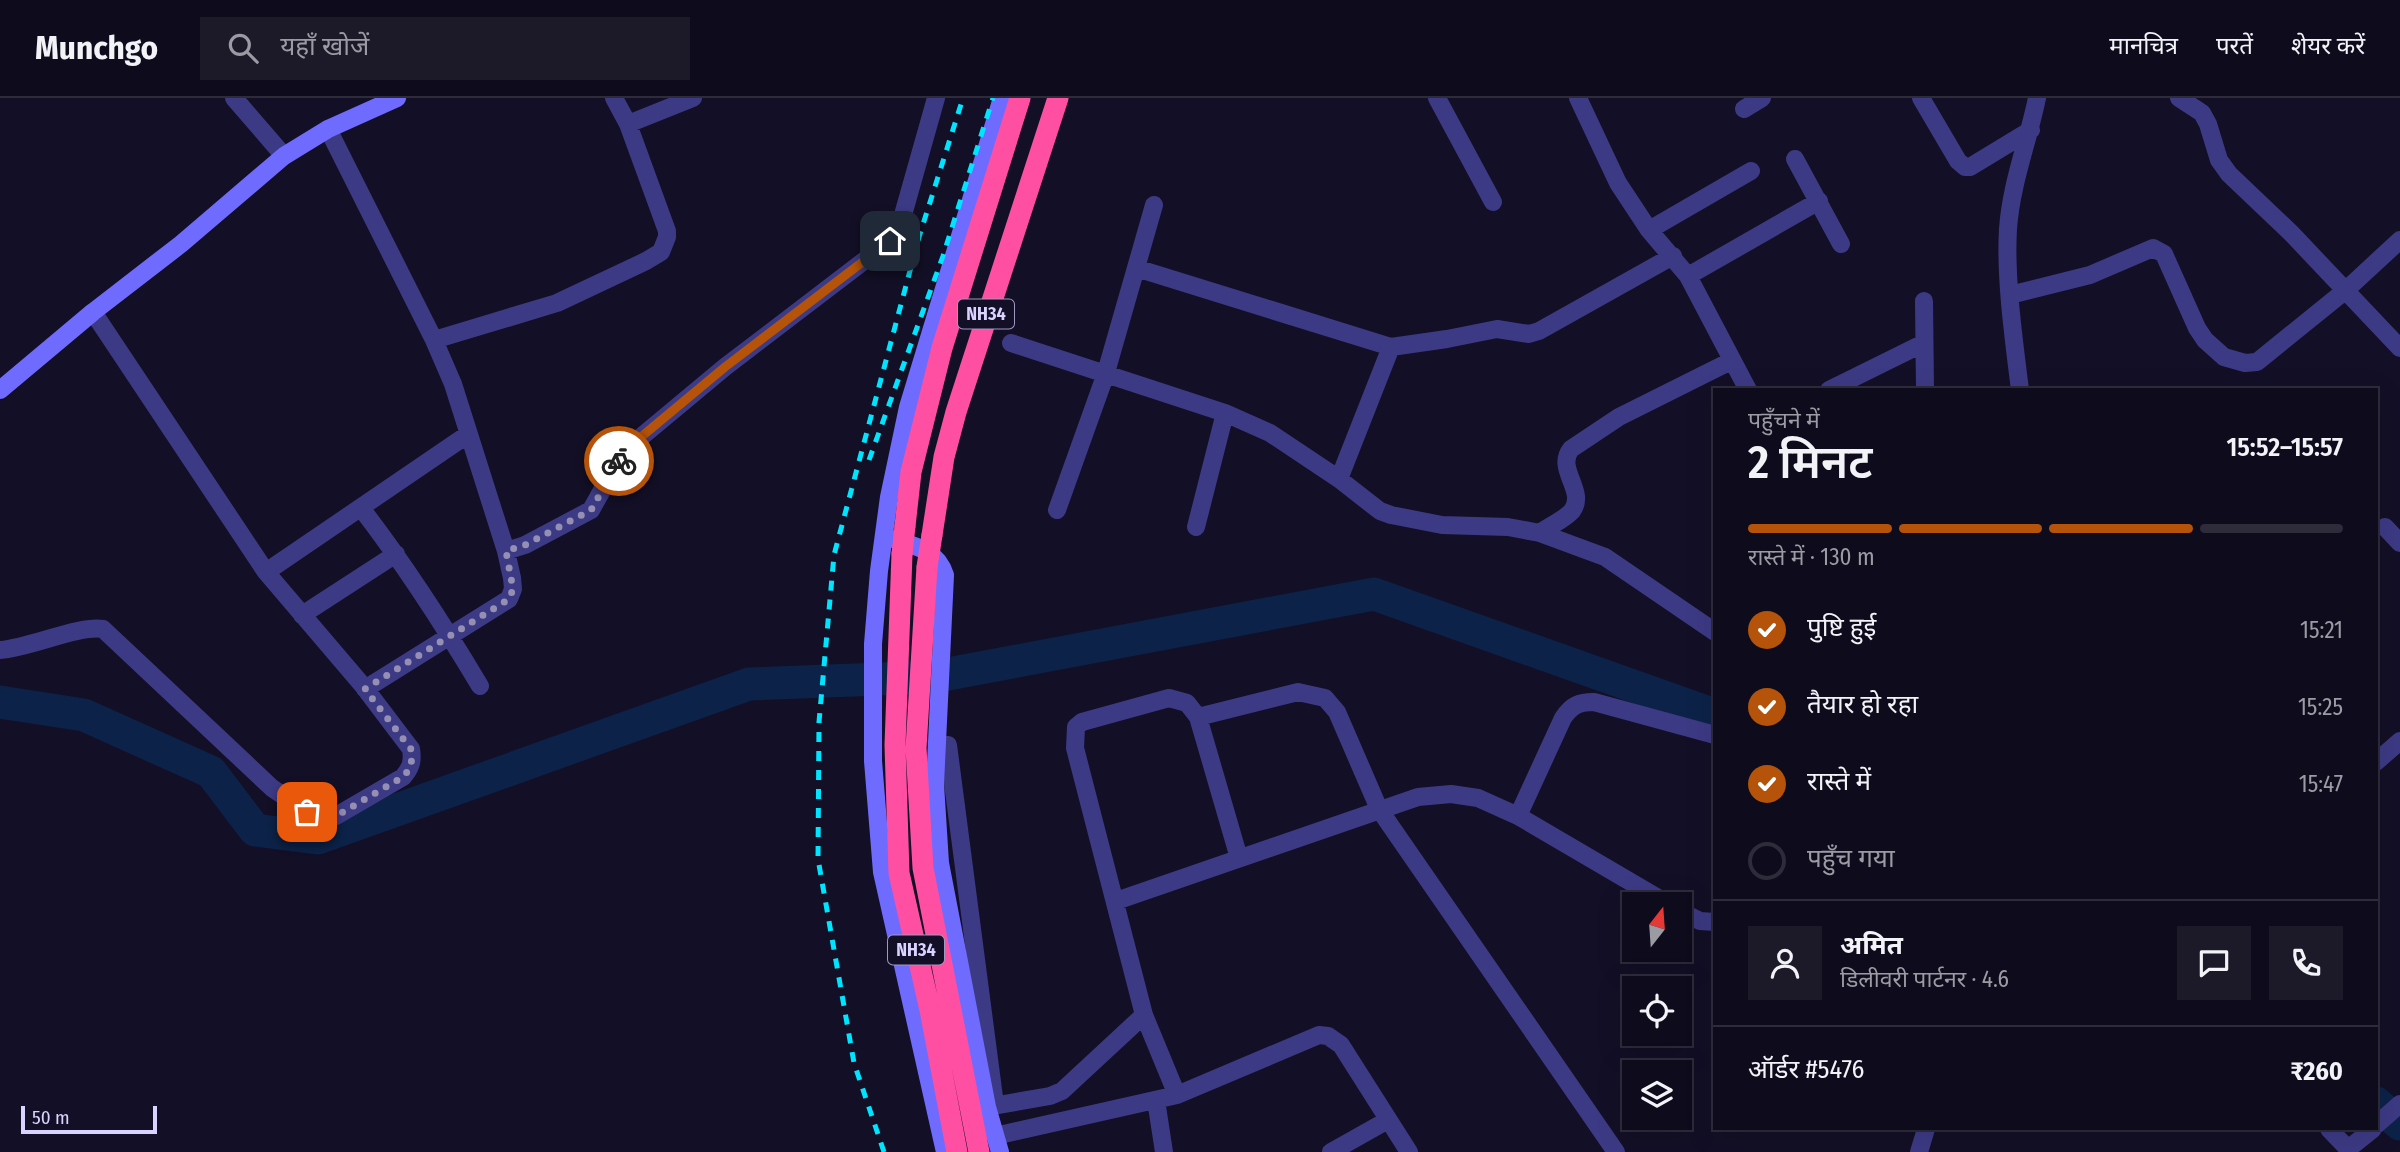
<!DOCTYPE html>
<html lang="hi">
<head>
<meta charset="utf-8">
<style>
	body { margin:0; font-family:"Fira Sans Condensed","Noto Sans Devanagari",sans-serif; background:#1c1929; color:#f1f3f6; height:100vh; display:flex; flex-direction:column; font-size:26px; white-space:nowrap }
	* { box-sizing:border-box; margin:0 }
	p { font-size:23px; color:#9b9ba3 }
	.icon { flex:none; width:38px; height:38px; fill:none; stroke:currentColor; stroke-width:2; stroke-linecap:round; stroke-linejoin:round }
	.map { position:relative; flex:1; overflow:hidden }
	.side { position:absolute; left:1713px; top:290px; width:665px; height:742px; display:flex; flex-direction:column; background:#0e0b1c; border-radius:0px; box-shadow:0 7px 28px #0002,0 0 0 2px #2e2b3b }
	.side>* { flex:none }
	.needle { width:46px; rotate:17deg }
	.tools { position:absolute; left:1622px; top:794px; display:grid; gap:14px }
	.tools a { display:grid; place-items:center; width:70px; height:70px; border-radius:0px; background:#0e0b1c; box-shadow:0 7px 28px #0002,0 0 0 2px #2e2b3b; font-size:35px }
	.scale { position:absolute; left:21px; bottom:18px; width:136px; box-sizing:border-box; padding-left:7px; border:4px solid #d9d4ff; border-top:0; font-size:19px; line-height:24px; white-space:nowrap; color:#d9d4ff; -webkit-text-stroke:5px #130f26; paint-order:stroke }
	.pin { position:absolute; display:grid; place-items:center; width:60px; height:60px; color:#fff; margin:-30px; border-radius:14px; box-shadow:0 4px 10px #0006 }
	.courier { position:absolute; display:grid; place-items:center; width:70px; height:70px; margin:-35px; border:5px solid #b45309; border-radius:50%; background:#fff; color:#222; box-shadow:0 2px 9px #0007 }
	.overview em { font-style:normal; font-weight:600 }
	.overview div { display:flex; flex-direction:column-reverse }
	.overview { display:flex; align-items:center; justify-content:space-between; height:119px; padding:0 35px }
	h1 { font-size:46px; font-weight:600; line-height:52px }
	.bar { display:grid; grid-template-columns:repeat(4,1fr); gap:10px 7px; align-content:center; height:84px; padding:0 35px }
	.bar i { height:9px; border-radius:5px; background:#2e2b3b }
	.bar .on { background:#b45309 }
	.bar p { grid-column:span 4 }
	.line { display:flex; align-items:center; gap:18px; padding:0 35px; border-top:2px solid #2e2b3b }
	.line div { flex:1 }
	.round { display:grid; place-items:center; flex:none; width:74px; height:74px; border-radius:0px; background:#1c1929 }
	ol { padding:0 35px; list-style:none }
	li { display:flex; align-items:center; gap:21px; height:77px }
	li p { margin-inline-start:auto }
	li .icon { padding:7px; border-radius:50%; background:#b45309; color:#fff; stroke-width:4 }
	li:last-child { color:#9b9ba3 }
	li i { width:38px; height:38px; border:4px solid #2e2b3b; border-radius:50% }
	header { display:flex; align-items:center; gap:42px; box-sizing:border-box; height:98px; padding:0 35px; background:#0e0b1c; border-bottom:2px solid #2e2b3b }
	header strong { font-size:33px }
	nav { display:flex; gap:38px; margin-inline-start:auto; font-size:24px }
	.search { width:490px; height:63px; background:#1c1929; display:flex; align-items:center; gap:18px; box-sizing:border-box; padding:0 24px; border-radius:0px; color:#9b9ba3; font-size:26px }
	.map>svg:first-child { display:block }
</style>
</head>
<body>
<header>
<strong>Munchgo</strong>
<div class="search"><svg class="icon" aria-label="search" viewBox="0 0 24 24"><circle cx="10" cy="10" r="6"/><path d="M15 15l6 6"/></svg>यहाँ खोजें</div>
<nav><a>मानचित्र</a><a>परतें</a><a>शेयर करें</a></nav>
</header>
<div class="map">
<svg width="2400" height="1054" viewBox="0 0 2400 1054">
	<rect width="100%" height="100%" fill="#130f26"/>
	<g fill="none" stroke-linecap="round" stroke-linejoin="round">
		<path stroke="#0c2248" stroke-width="33" d="M0,604L84,617L211,674L255,732L318,740L749,586L932,579L1374,496L1715,617
			M2376,1005L2400,1026"/>
		<path stroke="#3d3a85" stroke-width="18" d="M234,0L284,58
			M1437,0L1493,104
			M1578,0L1618,85L1649,132L1688,178L1748,292
			M1921,0L1958,63L1965,69H1970L2031,32
			M2179,0L2202,15L2208,26L2219,62L2229,76L2291,135L2400,250
			M1744,11L1762,0
			M628,26L693,0
			M328,31L434,242L453,286L506,453L512,480L513,491L509,501L365,591
			M1795,61L1841,146
			M1649,132L1751,73
			M1136,170L1391,249L1447,241L1497,231L1529,236L1539,233L1673,158
			M1688,178L1819,103
			M2010,197L2090,177L2153,150L2164,156L2197,230L2205,242L2224,259L2245,265L2257,264L2346,192L2400,142
			M1924,203L1925,292
			M434,242L557,205L646,163L661,154L667,139V133L628,26L614,0
			M1011,245L1225,315L1270,335L1339,381L1380,413L1391,417L1442,427L1508,429L1540,435L1605,459L1715,534
			M1829,292L1924,245
			M2020,292C2014,243 2005,180 2008,131C2011,86 2028,44 2037,0
			M1339,381L1391,249
			M361,410C405,467 443,526 480,588
			M1057,412L1105,278L1154,107
			M1196,429L1225,315
			M2385,429L2400,445
			M1540,435C1549,428 1564,422 1572,413C1587,393 1555,371 1571,351L1619,319L1731,263
			M506,453L525,447L591,412L619,362L635,344L725,269L890,143L901,124L936,0
			M266,474L467,337
			M302,517L396,456
			M0,552C30,550 78,527 103,531L272,690L307,714L322,720L336,718L403,679C411,670 413,663 411,651L364,589L266,474L93,214
			M1198,619L1298,594L1325,600L1337,614L1379,711L1616,1054
			M948,647L995,1007
			M2376,664L2400,643
			M1518,718L1563,620C1572,607 1579,604 1594,604L1715,637
			M1116,803L1418,699L1451,696L1478,700L1518,718L1670,807
			M1680,813L1700,823L1715,824
			M1177,997L1144,917L1075,650L1076,629L1082,624L1169,600L1187,605L1198,619L1239,760
			M1156,1002L1164,1054
			M987,1009L1050,998L1062,993L1144,917
			M2376,1027L2400,1006
			M2329,1031L2351,1054
			M995,1038L1177,997L1319,937L1328,938L1341,947L1409,1054
			M2348,1051L2373,1031
			M1331,1054L1388,1022
			M1919,1054L1926,1031"/>
		<path stroke="#6f6bff" stroke-width="18" d="M0,292L93,214L181,146L284,58L328,31L397,0
			M893,441C916,448 937,452 945,477L935,686L940,765L987,1009L1000,1054
			M945,1054L882,774L873,663V546L879,473L889,399L908,309L1002,0"/>
		<path stroke="#ff4fa3" stroke-width="21" d="M905,428L911,374L942,250L1020,0
			M932,437L944,359L956,314L1058,0
			M902,456L895,647L899,775L930,912L957,1054
			M927,469L916,650L923,770L979,1054"/>
		<path stroke="#00e5ff" stroke-width="5" stroke-dasharray="10 9" stroke-linecap="butt" d="M869,362L943,158L993,0
			M884,1054L854,965L818,761L819,624L834,457L919,139L963,0"/>
		<path stroke="#ff4fa3" stroke-width="21" d="M902,456L905,428
			M927,469L932,437"/>
	</g>
	<g fill="none" stroke-linecap="round" stroke-linejoin="round">
		<path stroke="#948fb3" stroke-width="7" stroke-dasharray="0 12.6" d="M307,714L322,720L336,718L403,679C411,670 413,663 411,651L365,591L509,501L513,491L506,453L525,447L591,412L619,363"/>
		<path stroke="#b45309" stroke-width="9" d="M619,363L635,344L725,269L890,143"/>
	</g>
	<g text-anchor="middle" dominant-baseline="central" stroke-width="6" stroke-linejoin="round" paint-order="stroke">
		<g fill="#130f26" stroke="#9e99be" stroke-width="2">
			<rect x="958" y="201.5" width="56" height="29" rx="5"/>
			<rect x="888" y="837.5" width="56" height="29" rx="5"/>
		</g>
		<g font-size="18" font-weight="bold" fill="#d9d4ff">
			<text x="986" y="216">NH34</text>
			<text x="916" y="852">NH34</text>
		</g>
	</g>
</svg>
<div class="tools">
<a><svg class="needle" viewBox="-14 -14 28 28"><path d="M0-13l5 13h-10z" fill="#e53935"/><path d="M0 13l5-13h-10z" fill="#9b9ba3"/></svg></a>
<a><svg class="icon" aria-label="locate" viewBox="0 0 24 24"><circle cx="12" cy="12" r="6"/><path d="M12 2v4M12 18v4M2 12h4M18 12h4"/></svg></a>
<a><svg class="icon" aria-label="layers" viewBox="0 0 24 24"><path d="M12 4l9 5-9 5-9-5zM3 14l9 5 9-5"/></svg></a>
</div>
<div class="scale">50 m</div>
<div class="pin" style="left:307px;top:714px;background:#ea580c"><svg class="icon" aria-label="bag" viewBox="0 0 24 24"><path d="M5 8h14l-1 12H6zM9 8a3 3 0 0 1 6 0"/></svg></div>
<div class="pin" style="left:890px;top:143px;background:#1f2937"><svg class="icon" aria-label="home" viewBox="0 0 24 24"><path d="M3 11l9-7 9 7M6 9v11h12V9"/></svg></div>
<div class="courier" style="left:619px;top:363px"><svg class="icon" aria-label="bike" viewBox="0 0 24 24"><circle cx="6" cy="16" r="4"/><circle cx="18" cy="16" r="4"/><path d="M6 16l4-8h5l3 8M10 8l3 8H6M13 5h3"/></svg></div>
<section class="side">
<div class="overview"><div><h1>2 मिनट</h1><p>पहुँचने में</p></div><em>15:52–15:57</em></div>
<div class="bar"><i class="on"></i><i class="on"></i><i class="on"></i><i></i><p>रास्ते में · 130 m</p></div>
<ol>
<li><svg class="icon" aria-label="check" viewBox="0 0 24 24"><path d="M5 12l5 5 9-10"/></svg>पुष्टि हुई<p>15:21</p></li>
<li><svg class="icon" aria-label="check" viewBox="0 0 24 24"><path d="M5 12l5 5 9-10"/></svg>तैयार हो रहा<p>15:25</p></li>
<li><svg class="icon" aria-label="check" viewBox="0 0 24 24"><path d="M5 12l5 5 9-10"/></svg>रास्ते में<p>15:47</p></li>
<li><i></i>पहुँच गया</li>
</ol>
<div class="line" style="height:126px"><a class="round"><svg class="icon" aria-label="person" viewBox="0 0 24 24"><circle cx="12" cy="8" r="4"/><path d="M4 21q1-7 8-7t8 7"/></svg></a><div><b>अमित</b><p>डिलीवरी पार्टनर · 4.6</p></div><a class="round"><svg class="icon" aria-label="chat" viewBox="0 0 24 24"><path d="M4 5h16v11H9l-5 4z"/></svg></a><a class="round"><svg class="icon" aria-label="phone" viewBox="0 0 24 24"><path d="M5 4h4l2 5-3 2q2 4 5 5l2-3 5 2v4C11 20 4 13 5 4z"/></svg></a></div>
<div class="line" style="height:91px"><div>ऑर्डर #5476</div><b>₹260</b></div>
</section>
</div>
</body>
</html>
